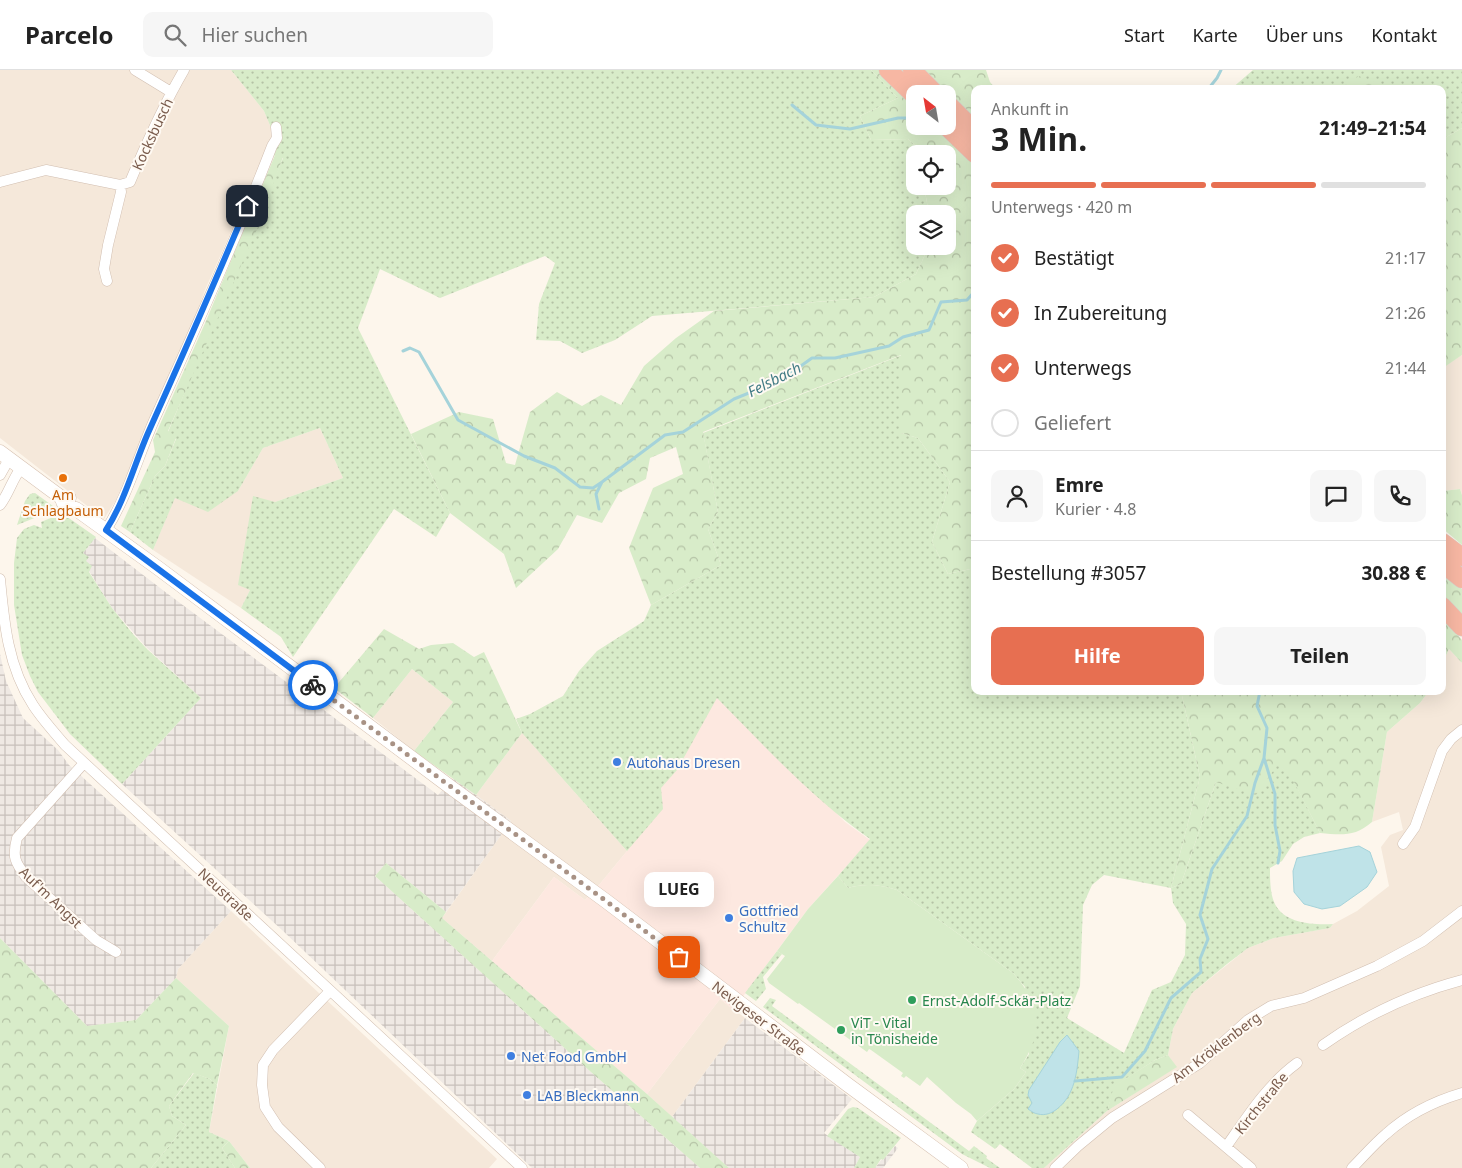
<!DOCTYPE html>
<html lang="de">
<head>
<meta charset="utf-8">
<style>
	body { margin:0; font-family:"Noto Sans",sans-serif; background:#f6f6f6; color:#222; height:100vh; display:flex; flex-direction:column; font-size:19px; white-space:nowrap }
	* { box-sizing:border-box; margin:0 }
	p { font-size:16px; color:#767676 }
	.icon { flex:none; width:28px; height:28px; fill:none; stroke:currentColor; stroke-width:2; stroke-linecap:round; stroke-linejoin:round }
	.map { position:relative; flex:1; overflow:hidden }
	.side { position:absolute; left:971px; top:15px; width:475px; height:610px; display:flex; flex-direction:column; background:#fff; border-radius:10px; box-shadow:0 5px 20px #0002 }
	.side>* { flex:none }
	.needle { width:32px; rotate:329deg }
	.tools { position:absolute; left:906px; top:15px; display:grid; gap:10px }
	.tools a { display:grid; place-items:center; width:50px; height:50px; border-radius:10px; background:#fff; box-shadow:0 5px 20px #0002; font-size:25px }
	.pin { position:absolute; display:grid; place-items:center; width:42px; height:42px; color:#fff; margin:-21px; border-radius:10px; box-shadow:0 2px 8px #0006 }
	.courier { position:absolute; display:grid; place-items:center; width:50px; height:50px; margin:-25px; border:4px solid #1a73e8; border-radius:50%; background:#fff; color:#222; box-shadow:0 1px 6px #0007 }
	.bubble { position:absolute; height:35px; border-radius:10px; background:#fff; box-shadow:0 5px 20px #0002; font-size:16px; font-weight:700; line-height:35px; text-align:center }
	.head em { font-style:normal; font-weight:700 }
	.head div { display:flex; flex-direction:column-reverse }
	.head { display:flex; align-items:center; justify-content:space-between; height:85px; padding:0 20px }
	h1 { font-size:32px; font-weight:700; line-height:38px }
	.bar { display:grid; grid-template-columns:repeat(4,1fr); gap:8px 5px; align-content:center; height:60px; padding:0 20px }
	.bar i { height:6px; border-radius:4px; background:#e0e0e0 }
	.bar .on { background:#e76f51 }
	.bar p { grid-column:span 4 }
	.line { display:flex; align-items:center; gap:12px; padding:0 20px; border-top:1px solid #e0e0e0 }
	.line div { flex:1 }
	.round { display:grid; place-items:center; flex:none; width:52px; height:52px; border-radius:10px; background:#f6f6f6 }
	ol { padding:0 20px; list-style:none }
	li { display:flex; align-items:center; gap:15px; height:55px }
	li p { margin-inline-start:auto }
	li .icon { padding:5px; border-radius:50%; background:#e76f51; color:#fff; stroke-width:4 }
	li:last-child { color:#767676 }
	li i { width:28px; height:28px; border:2px solid #e0e0e0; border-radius:50% }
	.cta { display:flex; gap:10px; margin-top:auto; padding:10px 20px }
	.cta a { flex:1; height:58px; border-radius:10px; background:#e76f51; color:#fff; font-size:20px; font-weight:700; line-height:58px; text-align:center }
	.cta a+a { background:#f6f6f6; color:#222 }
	header { display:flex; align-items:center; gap:30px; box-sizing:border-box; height:70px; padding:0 25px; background:#fff; border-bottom:1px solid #e0e0e0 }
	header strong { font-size:24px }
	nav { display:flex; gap:28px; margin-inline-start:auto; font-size:18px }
	.search { width:350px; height:45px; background:#f6f6f6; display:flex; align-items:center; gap:12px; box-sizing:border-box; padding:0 18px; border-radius:10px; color:#767676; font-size:19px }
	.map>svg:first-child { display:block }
</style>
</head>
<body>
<header>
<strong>Parcelo</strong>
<div class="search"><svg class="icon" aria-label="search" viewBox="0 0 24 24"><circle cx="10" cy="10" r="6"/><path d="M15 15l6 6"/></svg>Hier suchen</div>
<nav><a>Start</a><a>Karte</a><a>Über uns</a><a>Kontakt</a></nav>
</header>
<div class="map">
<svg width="1462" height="1098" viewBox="0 0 1462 1098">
	<defs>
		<pattern id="industrial-grid" width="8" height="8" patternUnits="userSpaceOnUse" patternTransform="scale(1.25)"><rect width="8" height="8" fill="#efe9e4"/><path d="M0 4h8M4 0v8" fill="none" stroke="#c7c0bb"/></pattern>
		<pattern id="grass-dots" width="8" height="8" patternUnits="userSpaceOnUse" patternTransform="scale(1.25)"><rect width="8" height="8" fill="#d8ecc9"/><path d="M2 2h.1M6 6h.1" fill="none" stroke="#b4c2a5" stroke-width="1.8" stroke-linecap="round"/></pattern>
		<pattern id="forest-crowns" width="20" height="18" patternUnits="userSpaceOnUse" patternTransform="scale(1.25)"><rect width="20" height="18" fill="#d8ecc9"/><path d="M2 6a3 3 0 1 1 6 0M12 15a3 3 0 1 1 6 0" fill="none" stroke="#b4c2a5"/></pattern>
	</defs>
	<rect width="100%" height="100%" fill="#fdf6ec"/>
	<path fill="#f5e8da" d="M0,0H231L264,41L274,65L205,220L192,256L175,291L116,430L104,449L0,368Z
		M1462,285V425L1460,419L1443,421L1442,298Z
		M320,358L343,408L275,432L250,520L241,538L153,480L175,427L238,421L263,378Z
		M1449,579L1462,593V1098H1044L1107,1041L1176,997L1168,985L1173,959L1192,923L1248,878L1274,868L1330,858L1333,854L1357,841L1389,816L1381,777L1390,765L1403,760L1399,742L1372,752L1387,662L1420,633L1429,621H1442L1444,602L1443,592Z
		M412,599L453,632L414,681L373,648Z
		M522,663L627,781L599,815L585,830L554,807L492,891L442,848L511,751L476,725Z
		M231,841L497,1089L489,1098H250L229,1071L209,1062L229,956L176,908L178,899Z
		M720,929L745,948L672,1047L647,1024Z"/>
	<path fill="#fde8e0" d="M658,556L845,752L870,770L808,839L733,940L720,929L647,1024L492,891L554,807L585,830L599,815L627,781L522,663Z"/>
	<path fill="url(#industrial-grid)" d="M95,468L164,521L438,725L453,708L511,751L446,842L386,793L375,806L592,1003L700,1098H532L282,860L122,714L201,628L147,578L112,538L89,501L83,483Z
		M0,584L6,611L23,648L58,680L69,695L231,841L178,899L176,908L136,950L87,956L0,868Z
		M745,948L852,1029L824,1063L860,1087L854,1098H729L672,1047Z
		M895,1076L898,1078L883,1098H875L882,1089L883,1090Z"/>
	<path fill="url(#grass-dots)" fill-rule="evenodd" d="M231,0H871L898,28L860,46L871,70L908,69L918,78L919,84H915V116H924L929,144H915V176H929L916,204L874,227L652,246L615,270L582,283L560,271L536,270L539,234L555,193L545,186L440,228L380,199L358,258L450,443L436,467L394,439L293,587L281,567L241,538L250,520L238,515L253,426L275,432L343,408L320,358L263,378L238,421L208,442L175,428L153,480L130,462L155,406L165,396L176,369L168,362L283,88L266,83L274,65L264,41Z
		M1253,0H1462V58L1443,69L1442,19H1388L1387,16L1339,19H1231Z
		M902,285L901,363L918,368L950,412L932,472L948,504L975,498V621H1181L1200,707L1171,818L1181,814L1216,712L1278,693L1293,709L1320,763L1304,767L1293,774L1282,791L1270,798C1270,808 1270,822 1274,832C1283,854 1314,855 1333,854L1330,858L1274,868L1248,878L1227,894L1192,923L1173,959L1168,985L1155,990L1115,1016L1107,1041L1044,1098H1032L1000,1074L995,1079L971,1062L977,1051L1014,1019L1026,1002L1020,998L1029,984L1025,917L1013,903L897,820C879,815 867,813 848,818L838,806L870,769C813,729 766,678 717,628L677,700L661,718L663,739L627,781L522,663L516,649L530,644L563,626L579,601L597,581L644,551L651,535L721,495L708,459L718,442L703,363ZM1104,805L1171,818L1173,833L1186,854L1185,885L1171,912L1152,920L1124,983L1067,948L1080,916L1083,835L1092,815Z
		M35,423L57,439L17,455L25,431L30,424Z
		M63,444L96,467L83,483L89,487L86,491L92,496L89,502L112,538L133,564L147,579L201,628L122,714L70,664L38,622L30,606L22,585L14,535V493L17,468L24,459L34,455L42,458L41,452L58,445Z
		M777,881L782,884L763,907L766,919L756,931L745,923Z
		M770,928L776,930L772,936L969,1081L974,1076L987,1086L986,1088L1000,1098H990L962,1084L763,937Z
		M194,1003L210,1009L217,1015L209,1062L229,1071L222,1078L235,1098H151L186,1055L172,1046L169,1036Z
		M853,1037L858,1038L901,1068L883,1090L881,1089L875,1098H854L860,1087L827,1066L848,1039Z"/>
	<path fill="url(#forest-crowns)" fill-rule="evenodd" d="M871,0H986L990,12L996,19H975V498L948,504L932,472L950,412L918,368L901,363V285L703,362L718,442L708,459L721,495L651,535L629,478L653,418L683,404L676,377L650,388L646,409L619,423L602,453L577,445L558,479L516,518L504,484L450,443L411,364L459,342L493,349L506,393L515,395L530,342L557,322L582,336L601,325L621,335L644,296L676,268L714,241L874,227L916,204L929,176H948V144H929L924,116H948V84H919L918,78L908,69L871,70L860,46L898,28ZM915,24H948V56H915Z
		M1359,6L1387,16L1388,19H1339Z
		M1462,58V285L1443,298V69Z
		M275,85L283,87L258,157L168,361L176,368L165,396L155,406L130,462L121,456L155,382L153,370L206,251Z
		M1460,419L1462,425V475L1442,458L1443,421Z
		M1445,505L1462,519V548L1443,527V509Z
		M1443,549L1462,570V593L1449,579L1443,592Z
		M384,559L419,579L431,575L453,573L474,587L484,582L522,663L476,725L414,681L453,632L412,599L373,648L334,618Z
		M1181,621H1429L1420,633L1387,662L1372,752C1355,767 1341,765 1320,763L1293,710L1278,694L1256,725L1216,712L1181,814L1171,818L1200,707Z
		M386,793L446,842L442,848L647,1024L729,1098H700L592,1003L375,806Z
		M0,868L87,956L136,950L176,908L229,956L217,1015L210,1009L193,1003L169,1036L172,1046L186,1055L151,1098H0Z
		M1168,985L1177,997L1107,1041L1114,1016L1155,990Z
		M229,1071L250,1098H235L222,1078Z"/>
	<path fill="#d8ecc9" d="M838,806L848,818C867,813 879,815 897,820L1013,903C1042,935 1044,961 1020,998L1026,1002L1014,1019L977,1051L971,1044L956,1033L927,1007L920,1016L906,1006L904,1008L901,1006L903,1003L871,980L869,979L867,982L799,933L798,934L769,913L767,909L785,886L777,881L808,839Z"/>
	<path fill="#bfe3e8" stroke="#a5d3da" d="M1359,776L1370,782L1377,802L1367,817L1340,836L1322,839L1304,834L1294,822L1293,801L1297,788Z
		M1067,965L1079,981C1077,1002 1075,1025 1057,1039C1052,1043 1045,1046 1038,1044C1035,1044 1031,1041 1028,1039L1032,1033L1028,1025L1029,1020L1060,972Z"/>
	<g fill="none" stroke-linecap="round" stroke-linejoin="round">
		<path stroke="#a5d3da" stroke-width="3" d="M1209,18L1217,8L1221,0
			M792,35L816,55L850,59L898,48H915
			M403,281L410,278L419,282L458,350L524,386L555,398L580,417L593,418L602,412
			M599,439L596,424L602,412L665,365L683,362L734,329L764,317L791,303L812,288H835L889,276L903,267L929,260L941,232L967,230L975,221
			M1260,621L1257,636L1267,658L1264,688L1275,724V755L1280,781L1278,793
			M1075,1011L1122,1007L1145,981L1171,928L1201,902L1200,889L1208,869L1200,845L1212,799L1247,746L1255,713L1264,688"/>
		<g stroke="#d1beb0" stroke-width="11">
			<path id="minor" d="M135,0L171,22
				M0,112L46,100L120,115L130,112C146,74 163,36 184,0
				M107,211L104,199L108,175L121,122L120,115
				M0,405L9,389
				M0,435C9,423 12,410 21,398
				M106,460C128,426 139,383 156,346C196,257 237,167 272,76L277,68L276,57
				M0,509C4,553 8,597 33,635C42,649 54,662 65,675L522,1098
				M84,693L17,768C12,787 15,792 26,807L96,870L116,882
				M1403,774L1415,757L1442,681L1451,669L1462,660
				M1323,975C1364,946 1413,923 1462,910
				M1188,1045L1251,1098
				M1226,1077C1247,1047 1268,1014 1297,993
				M320,1098L278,1057L265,1037L262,1015L263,995L273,980L330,921
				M1055,1098L1078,1076L1112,1048L1200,993L1248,950L1271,936L1304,928L1377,896L1423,871L1462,841
				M1352,1098C1363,1087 1374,1074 1386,1064C1407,1045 1435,1031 1462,1023"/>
		</g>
		<g stroke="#d6c0b0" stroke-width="15">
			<path id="secondary" d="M0,382L62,428H69
				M62,428C64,437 67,438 76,439L158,498L449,716L606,831L848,1015L961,1098"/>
		</g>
		<g stroke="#dad1cd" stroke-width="19">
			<path id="motorway" d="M888,0L915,26
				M912,0L936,24
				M948,34L975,61
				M946,56L975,84
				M1442,472L1462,487
				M1442,493L1462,509
				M1442,536L1462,557"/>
		</g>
		<use href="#minor" stroke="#fff" stroke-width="10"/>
		<use href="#secondary" stroke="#fff" stroke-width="14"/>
		<use href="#motorway" stroke="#f7b7a3" stroke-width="18"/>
	</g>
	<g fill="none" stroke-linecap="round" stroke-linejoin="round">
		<path stroke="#a89285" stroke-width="5" stroke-dasharray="0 9" d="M313,615L606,831L679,887"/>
		<path stroke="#1a73e8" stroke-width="6" d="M247,136C215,212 182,287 148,363C134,395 125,431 106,460L313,615"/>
	</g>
	<circle fill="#e8710a" stroke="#fffaf3" stroke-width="2" cx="63" cy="408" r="5"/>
	<g fill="#3f7fe0" stroke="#fffaf3" stroke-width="2">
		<circle cx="617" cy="692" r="5"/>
		<circle cx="729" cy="848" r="5"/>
		<circle cx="511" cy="986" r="5"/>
		<circle cx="527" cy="1025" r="5"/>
	</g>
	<g fill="#2e9e5b" stroke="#fffaf3" stroke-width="2">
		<circle cx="912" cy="930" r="5"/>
		<circle cx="841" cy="960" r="5"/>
	</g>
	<g text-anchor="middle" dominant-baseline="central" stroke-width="4" stroke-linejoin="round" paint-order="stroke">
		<g font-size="14" fill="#7a5c4d" stroke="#fffaf3">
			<text transform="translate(152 64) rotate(-65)">Kocksbusch</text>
			<text transform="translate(226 824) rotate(43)">Neustraße</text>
			<text transform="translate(51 827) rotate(44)">Auf'm Angst</text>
			<text transform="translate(759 948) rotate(37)">Nevigeser Straße</text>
			<text transform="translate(1216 977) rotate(-37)">Am Kröklenberg</text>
			<text transform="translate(1261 1033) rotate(-51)">Kirchstraße</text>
		</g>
		<g font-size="14" fill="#c56008" stroke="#fffaf3">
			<text x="63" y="424">Am<tspan x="63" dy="16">Schlagbaum</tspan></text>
		</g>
		<g font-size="14" fill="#366cbe" stroke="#fffaf3" text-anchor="start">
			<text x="627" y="692">Autohaus Dresen</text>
			<text x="739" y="840">Gottfried<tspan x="739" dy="16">Schultz</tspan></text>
			<text x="521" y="986">Net Food GmbH</text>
			<text x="537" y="1025">LAB Bleckmann</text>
		</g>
		<g font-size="14" fill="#27864d" stroke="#fffaf3" text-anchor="start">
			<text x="922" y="930">Ernst-Adolf-Sckär-Platz</text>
			<text x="851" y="952">ViT - Vital<tspan x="851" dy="16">in Tönisheide</tspan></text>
		</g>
		<g font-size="15" font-style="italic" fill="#437c86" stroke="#fffaf3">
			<text transform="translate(774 309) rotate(-27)">Felsbach</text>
		</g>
	</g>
</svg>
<div class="tools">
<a><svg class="needle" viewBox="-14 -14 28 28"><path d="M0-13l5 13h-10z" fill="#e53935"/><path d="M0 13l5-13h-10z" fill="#767676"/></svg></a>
<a><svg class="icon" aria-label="locate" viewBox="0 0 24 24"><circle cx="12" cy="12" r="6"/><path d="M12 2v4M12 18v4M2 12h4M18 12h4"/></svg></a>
<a><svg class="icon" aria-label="layers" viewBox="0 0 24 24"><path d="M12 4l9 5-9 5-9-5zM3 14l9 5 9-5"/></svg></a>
</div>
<div class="pin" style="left:679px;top:887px;background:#ea580c"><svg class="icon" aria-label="bag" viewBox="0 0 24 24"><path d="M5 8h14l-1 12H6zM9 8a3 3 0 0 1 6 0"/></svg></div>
<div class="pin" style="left:247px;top:136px;background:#1f2937"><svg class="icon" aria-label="home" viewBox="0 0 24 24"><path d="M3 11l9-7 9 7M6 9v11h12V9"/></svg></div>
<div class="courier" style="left:313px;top:615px"><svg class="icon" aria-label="bike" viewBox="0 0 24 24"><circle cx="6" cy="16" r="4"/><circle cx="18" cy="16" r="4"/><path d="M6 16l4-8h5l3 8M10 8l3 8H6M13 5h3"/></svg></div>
<div class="bubble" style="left:644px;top:802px;width:70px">LUEG</div>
<section class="side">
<div class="head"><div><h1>3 Min.</h1><p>Ankunft in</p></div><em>21:49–21:54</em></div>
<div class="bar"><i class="on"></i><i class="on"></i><i class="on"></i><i></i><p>Unterwegs · 420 m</p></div>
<ol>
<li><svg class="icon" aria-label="check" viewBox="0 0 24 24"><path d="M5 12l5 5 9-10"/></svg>Bestätigt<p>21:17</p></li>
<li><svg class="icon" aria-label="check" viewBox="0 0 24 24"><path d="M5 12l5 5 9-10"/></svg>In Zubereitung<p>21:26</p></li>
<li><svg class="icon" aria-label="check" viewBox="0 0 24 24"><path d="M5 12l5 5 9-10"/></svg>Unterwegs<p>21:44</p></li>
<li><i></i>Geliefert</li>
</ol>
<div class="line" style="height:90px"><a class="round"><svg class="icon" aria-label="person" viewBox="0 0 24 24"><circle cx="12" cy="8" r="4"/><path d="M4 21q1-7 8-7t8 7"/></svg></a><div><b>Emre</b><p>Kurier · 4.8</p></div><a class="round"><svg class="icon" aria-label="chat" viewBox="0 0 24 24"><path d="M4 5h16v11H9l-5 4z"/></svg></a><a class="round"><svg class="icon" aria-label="phone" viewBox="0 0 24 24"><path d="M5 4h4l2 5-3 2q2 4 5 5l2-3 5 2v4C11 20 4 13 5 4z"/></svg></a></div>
<div class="line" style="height:65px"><div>Bestellung #3057</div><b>30.88 €</b></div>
<div class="cta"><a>Hilfe</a><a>Teilen</a></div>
</section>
</div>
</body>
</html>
